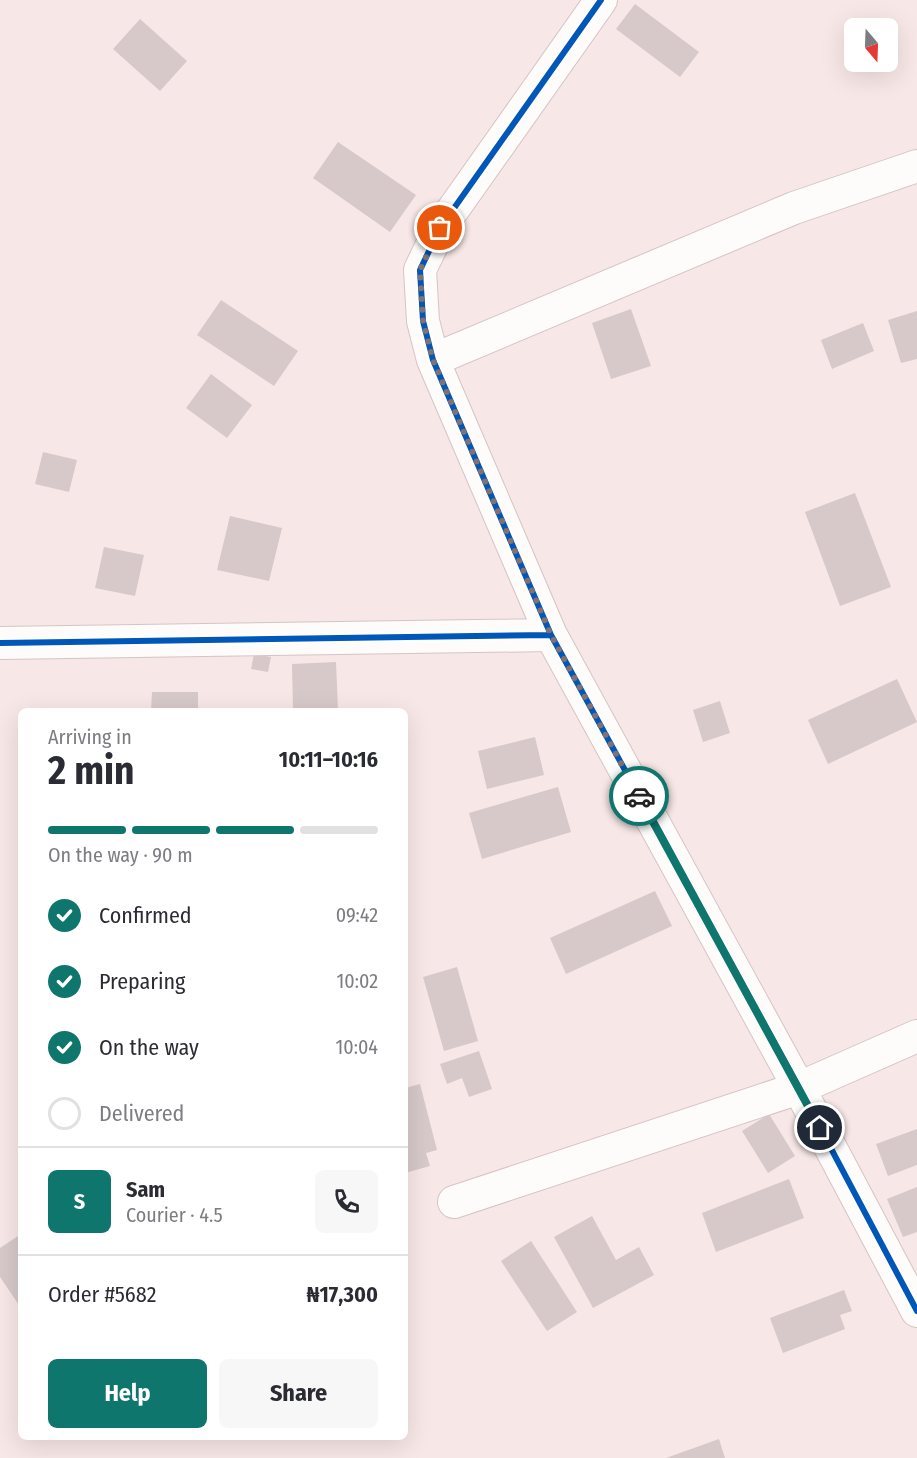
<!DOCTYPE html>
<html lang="en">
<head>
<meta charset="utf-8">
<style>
	body { margin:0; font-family:"Fira Sans Condensed",sans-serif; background:#f7f7f7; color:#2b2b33; height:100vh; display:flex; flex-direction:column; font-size:22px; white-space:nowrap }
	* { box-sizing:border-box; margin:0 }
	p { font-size:20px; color:#7c7c81 }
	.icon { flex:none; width:33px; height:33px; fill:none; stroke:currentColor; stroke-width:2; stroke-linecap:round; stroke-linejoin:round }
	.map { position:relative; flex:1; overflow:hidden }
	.side { position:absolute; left:18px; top:708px; width:390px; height:732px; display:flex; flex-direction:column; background:#fff; border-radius:9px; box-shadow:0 6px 24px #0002 }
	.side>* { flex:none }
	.needle { width:39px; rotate:161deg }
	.controls { position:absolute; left:844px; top:18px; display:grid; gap:12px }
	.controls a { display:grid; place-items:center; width:54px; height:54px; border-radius:9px; background:#fff; box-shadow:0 6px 24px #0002; font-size:30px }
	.pin { position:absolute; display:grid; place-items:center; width:51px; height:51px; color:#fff; margin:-26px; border:3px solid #fff; border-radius:50%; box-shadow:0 2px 6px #0007 }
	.courier { position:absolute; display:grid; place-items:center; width:60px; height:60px; margin:-30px; border:4px solid #0f766e; border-radius:50%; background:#fff; color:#222; box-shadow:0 2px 8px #0007 }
	.head em { font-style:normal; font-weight:700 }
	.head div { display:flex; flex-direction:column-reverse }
	.head { display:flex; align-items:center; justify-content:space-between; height:102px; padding:0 30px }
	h1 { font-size:39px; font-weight:700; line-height:45px }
	.bar { display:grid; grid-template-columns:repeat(4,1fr); gap:9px 6px; align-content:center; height:72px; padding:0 30px }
	.bar i { height:8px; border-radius:4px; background:#e1e1e2 }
	.bar .on { background:#0f766e }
	.bar p { grid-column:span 4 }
	.line { display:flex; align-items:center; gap:15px; padding:0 30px; border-top:2px solid #e1e1e2 }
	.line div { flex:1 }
	.round { display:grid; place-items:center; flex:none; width:63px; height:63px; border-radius:9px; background:#f7f7f7 }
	ol { padding:0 30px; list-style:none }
	li { display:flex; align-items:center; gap:18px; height:66px }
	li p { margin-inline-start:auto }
	li .icon { padding:6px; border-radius:50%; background:#0f766e; color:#fff; stroke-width:4 }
	li:last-child { color:#7c7c81 }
	li i { width:33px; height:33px; border:3px solid #e1e1e2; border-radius:50% }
	.action { display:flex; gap:12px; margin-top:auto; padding:12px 30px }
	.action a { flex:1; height:69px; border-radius:9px; background:#0f766e; color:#fff; font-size:24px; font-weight:700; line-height:69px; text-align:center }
	.action a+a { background:#f7f7f7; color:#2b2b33 }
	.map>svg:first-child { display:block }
</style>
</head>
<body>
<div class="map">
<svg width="917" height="1458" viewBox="0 0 917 1458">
	<rect width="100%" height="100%" fill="#f8e7e7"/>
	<path fill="#d7c9c9" d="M635,4L699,52L680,77L616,29Z
		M140,19L187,61L160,91L113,49Z
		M338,142L416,195L390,232L313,178Z
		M221,300L298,351L274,386L197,335Z
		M631,309L651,366L611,379L592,323Z
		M917,311V359L901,363L888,320Z
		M863,323L874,351L832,369L821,340Z
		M211,374L252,405L227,438L186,408Z
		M43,452L77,460L69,492L35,484Z
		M855,493L891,587L840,606L805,512Z
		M230,516L282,528L269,581L217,570Z
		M104,547L144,555L135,596L95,588Z
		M254,654L271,657L268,672L251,669Z
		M336,662L338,711H293L292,664Z
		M897,679L917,722L828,764L808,720Z
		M152,692H198V711H151Z
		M720,701L730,733L703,742L693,710Z
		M535,737L544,775L487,789L478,751Z
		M558,787L571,832L482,859L469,813Z
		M655,891L672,926L566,974L550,938Z
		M457,967L478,1041L444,1051L423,977Z
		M479,1051L492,1089L469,1097L462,1078L447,1084L440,1064Z
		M420,1084L437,1150L426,1153L430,1166L405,1173V1088Z
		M769,1114L795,1156L768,1173L742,1131Z
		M917,1129V1165L888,1176L876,1144Z
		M789,1179L804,1218L716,1252L702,1213Z
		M917,1187V1232L903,1237L887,1199Z
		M592,1216L616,1260L639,1247L654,1275L593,1308L554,1237Z
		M21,1234V1308L0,1277V1248Z
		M531,1241L577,1312L547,1331L501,1261Z
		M844,1290L852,1311L840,1315L845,1329L783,1353L770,1318Z
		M719,1439L725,1458H666Z"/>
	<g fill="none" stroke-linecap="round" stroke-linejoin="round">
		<g stroke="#d4c5c5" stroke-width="34">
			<path id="street" d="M601,0L440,228L420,270L423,321L433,360L551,635L799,1088L917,1311
				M433,360L794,208L917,166
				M0,643L551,635
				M454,1202L799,1088L917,1036"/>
		</g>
		<use href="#street" stroke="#fefbfb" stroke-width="32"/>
		<g stroke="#fff" stroke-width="10">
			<path id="cycleway" d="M601,0L440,228L420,270L423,321L433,360L551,635L799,1088L917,1311
				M0,643L551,635"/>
		</g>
		<use href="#cycleway" stroke="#0057b8" stroke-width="6"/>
	</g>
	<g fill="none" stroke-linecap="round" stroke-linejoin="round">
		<path stroke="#817171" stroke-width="6" stroke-dasharray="0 10.8" d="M440,228L420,270L423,321L433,360L551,635L639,796"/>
		<path stroke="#0f766e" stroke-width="8" d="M639,796L820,1128"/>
	</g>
</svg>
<div class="controls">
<a><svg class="needle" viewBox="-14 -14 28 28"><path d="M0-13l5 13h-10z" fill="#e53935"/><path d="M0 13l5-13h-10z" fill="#7c7c81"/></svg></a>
</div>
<div class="pin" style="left:440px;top:228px;background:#ea580c"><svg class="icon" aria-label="bag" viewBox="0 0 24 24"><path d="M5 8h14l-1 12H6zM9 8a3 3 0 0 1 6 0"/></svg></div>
<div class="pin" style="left:820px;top:1128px;background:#1f2937"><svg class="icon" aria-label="home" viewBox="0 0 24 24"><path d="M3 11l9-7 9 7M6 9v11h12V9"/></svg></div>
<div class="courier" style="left:639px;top:796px"><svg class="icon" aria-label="car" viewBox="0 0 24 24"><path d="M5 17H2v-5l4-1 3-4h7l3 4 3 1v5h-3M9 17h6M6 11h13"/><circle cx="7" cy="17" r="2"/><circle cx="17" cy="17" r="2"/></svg></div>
<section class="side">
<div class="head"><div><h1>2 min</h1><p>Arriving in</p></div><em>10:11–10:16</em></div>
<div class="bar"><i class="on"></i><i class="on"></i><i class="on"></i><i></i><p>On the way · 90 m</p></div>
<ol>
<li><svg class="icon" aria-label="check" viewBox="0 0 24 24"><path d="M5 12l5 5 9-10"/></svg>Confirmed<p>09:42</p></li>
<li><svg class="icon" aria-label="check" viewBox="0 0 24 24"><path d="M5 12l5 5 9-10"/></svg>Preparing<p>10:02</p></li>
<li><svg class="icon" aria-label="check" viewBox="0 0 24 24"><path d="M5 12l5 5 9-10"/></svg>On the way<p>10:04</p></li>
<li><i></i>Delivered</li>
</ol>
<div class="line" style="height:108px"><b class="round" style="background:#0f766e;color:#fff">S</b><div><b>Sam</b><p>Courier · 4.5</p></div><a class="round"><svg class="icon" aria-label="phone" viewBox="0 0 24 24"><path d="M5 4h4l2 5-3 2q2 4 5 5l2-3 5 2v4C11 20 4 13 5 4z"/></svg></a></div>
<div class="line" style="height:78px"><div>Order #5682</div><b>₦17,300</b></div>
<div class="action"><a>Help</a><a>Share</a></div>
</section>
</div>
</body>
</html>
